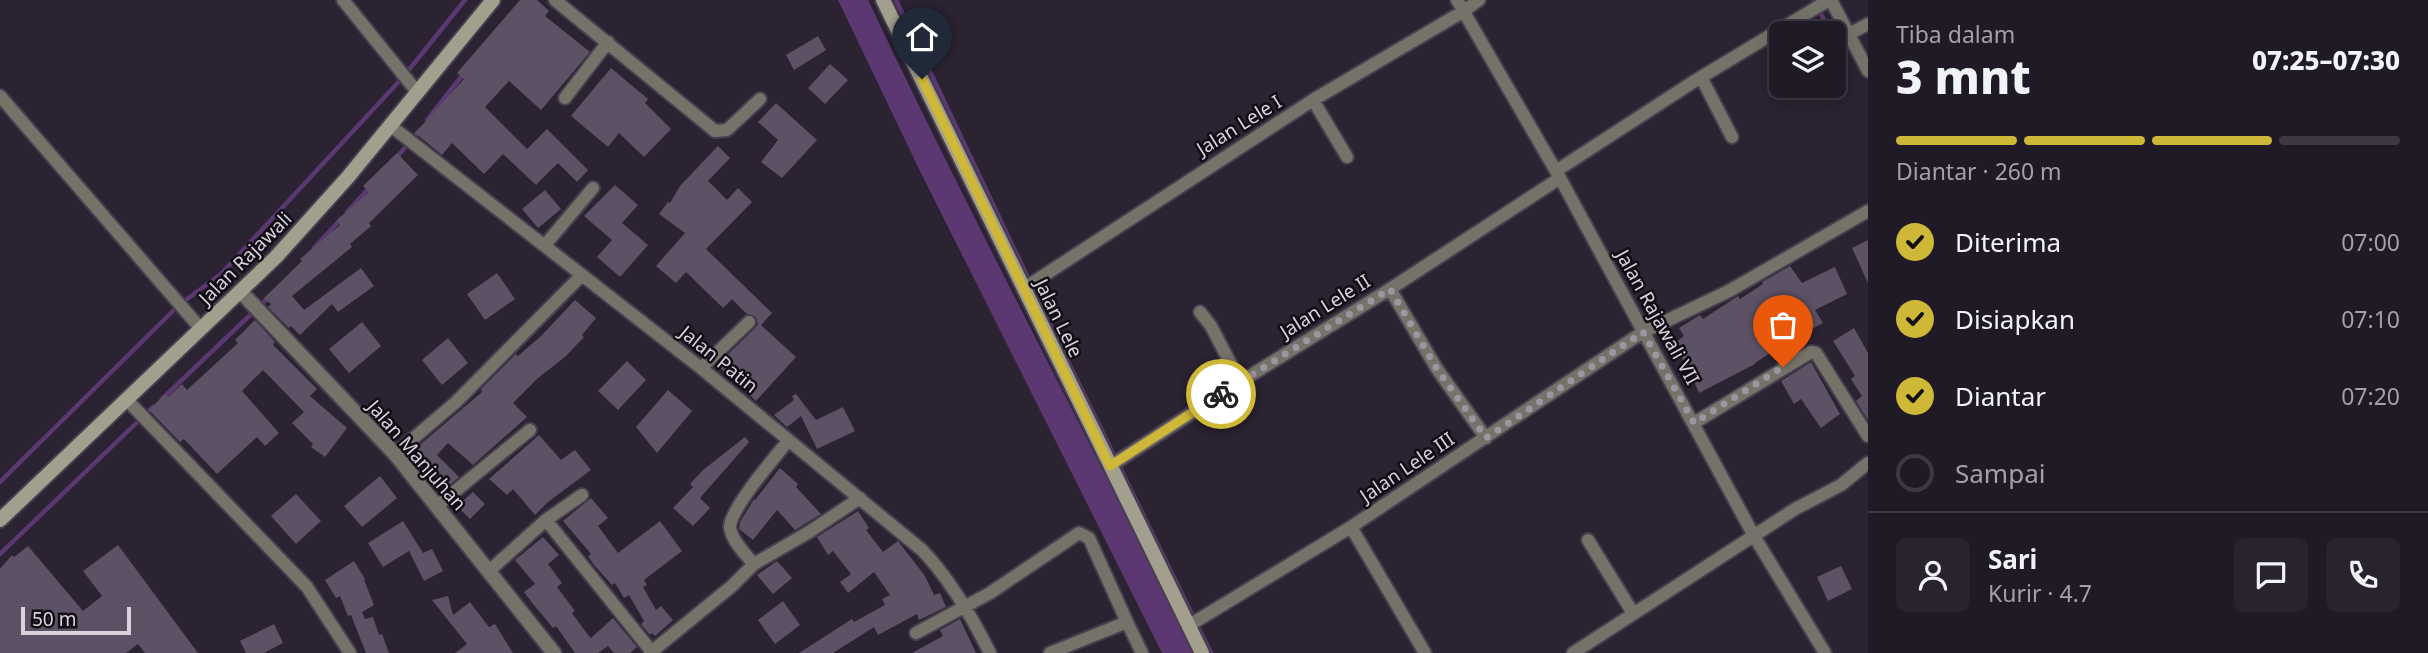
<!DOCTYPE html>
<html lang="id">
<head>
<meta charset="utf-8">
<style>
	body { margin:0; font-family:"Noto Sans",sans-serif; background:#28232e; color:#f1f3f6; height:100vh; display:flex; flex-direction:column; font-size:26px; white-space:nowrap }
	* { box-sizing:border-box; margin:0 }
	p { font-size:23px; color:#a2a1a7 }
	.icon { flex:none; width:38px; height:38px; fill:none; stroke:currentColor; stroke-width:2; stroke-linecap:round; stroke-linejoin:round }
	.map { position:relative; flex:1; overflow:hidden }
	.sheet { display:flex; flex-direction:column; background:#201a26; width:560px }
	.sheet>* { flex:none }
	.buttons { position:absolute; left:1769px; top:21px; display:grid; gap:14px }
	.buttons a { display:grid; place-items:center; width:77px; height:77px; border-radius:10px; background:#201a26; box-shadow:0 4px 18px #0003,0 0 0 2px #3d3843; font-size:35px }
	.scale { position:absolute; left:21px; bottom:18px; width:110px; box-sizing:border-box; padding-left:7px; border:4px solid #d9d3de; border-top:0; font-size:19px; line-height:24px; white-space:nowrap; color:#d9d3de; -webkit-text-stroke:5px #110d14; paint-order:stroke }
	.pin { position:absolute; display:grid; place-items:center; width:60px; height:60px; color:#fff; margin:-72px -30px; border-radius:50% 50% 50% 0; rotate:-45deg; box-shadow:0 0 7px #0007 }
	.pin .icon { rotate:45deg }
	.courier { position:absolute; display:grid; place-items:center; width:70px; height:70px; margin:-35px; border:5px solid #cfb837; border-radius:50%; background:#fff; color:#222; box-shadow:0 2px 9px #0007 }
	.summary em { font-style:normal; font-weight:800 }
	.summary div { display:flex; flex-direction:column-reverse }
	.summary { display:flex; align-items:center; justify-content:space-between; height:119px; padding:0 28px }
	h1 { font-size:46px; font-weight:800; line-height:52px }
	.bar { display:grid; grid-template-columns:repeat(4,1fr); gap:10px 7px; align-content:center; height:84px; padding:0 28px }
	.bar i { height:9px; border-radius:5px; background:#3d3843 }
	.bar .current { background:#cfb837 }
	.bar p { grid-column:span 4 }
	.line { display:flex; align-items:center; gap:18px; padding:0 28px; border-top:2px solid #3d3843 }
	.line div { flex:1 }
	.round { display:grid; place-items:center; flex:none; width:74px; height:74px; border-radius:10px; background:#28232e }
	ol { padding:0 28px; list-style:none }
	li { display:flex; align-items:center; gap:21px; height:77px }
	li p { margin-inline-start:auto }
	li .icon { padding:7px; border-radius:50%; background:#cfb837; color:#111; stroke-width:4 }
	li:last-child { color:#a2a1a7 }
	li i { width:38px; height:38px; border:4px solid #3d3843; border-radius:50% }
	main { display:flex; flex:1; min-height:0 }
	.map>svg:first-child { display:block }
</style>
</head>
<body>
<main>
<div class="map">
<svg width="1868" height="653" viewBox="0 0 1868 653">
	<rect width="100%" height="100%" fill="#2b2232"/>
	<path fill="#5b3871" d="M838,0H868C972,220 1087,434 1194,653H1162L918,167Z"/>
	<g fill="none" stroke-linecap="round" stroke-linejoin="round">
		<path stroke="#5b3871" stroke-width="4.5" d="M896,0L1057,339L1211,653
			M1814,0L1828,28
			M427,120L465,72
			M396,158L420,130
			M347,212L369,188
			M314,248L341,219
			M162,399L270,296
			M0,482L179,305L221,274L404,76L465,0
			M0,554L153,407"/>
	</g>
	<path fill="#5d5265" d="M520,0H537L549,11L545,16L590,52L541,110L509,81L485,107L527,149L547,129L588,170L577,182L558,163L536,185L503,154L484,174L452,143L442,155L415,133L464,79L457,73Z
		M818,36L826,50L794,70L786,55Z
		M830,64L848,80L825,104L808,88Z
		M611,68L648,99L645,103L671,129L644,157L619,133L608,147L571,116Z
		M776,103L817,140L782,178L761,162L778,140L758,122Z
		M718,146L730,158L708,181L727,200L738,188L752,202L706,249L772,313L761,325L796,357L756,401L717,365L755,328L758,324L756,317L747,314L732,299L723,308L686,272L676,283L656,266L685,233L659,214L668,202L670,203L680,186Z
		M397,153L418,175L369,223L371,226L350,244L352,247L292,296L304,310L361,268L374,286L338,312L332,304L300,335L291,326L289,328L268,307L271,304L264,298L302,261L300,259L340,225L337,220L369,192L363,186Z
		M615,185L638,205L622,223L648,245L620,277L597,257L612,240L584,216Z
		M545,190L561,209L538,228L522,209Z
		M1868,240V283L1852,248Z
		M1790,266L1802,283L1835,267L1847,294L1815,310L1823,323L1784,344L1755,363V364L1699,393L1689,369L1673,344L1684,336L1679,328L1700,315L1703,319L1738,296L1740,299L1763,284L1762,282Z
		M497,273L515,299L485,320L467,294Z
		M575,300L596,318L582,335L584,337L565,357L538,378L513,403L527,417L473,465L448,443L437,455L459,477L442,491L439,488L437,489L409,454L482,392L481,389L516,354L518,356L541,336Z
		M255,320L275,342L273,345L317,389L310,396L347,428L325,457L311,447L313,444L292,423L304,412L263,370L242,391L279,433L265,446L257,437L217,474L184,439L180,442L149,410L165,394L168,397L182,384L187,390L238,343L235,340Z
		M362,322L381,346L349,373L329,349Z
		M1854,328L1868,353V420L1856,401L1862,396L1851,379L1855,376L1833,341Z
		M448,338L468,363L442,385L422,360Z
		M627,361L646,380L618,410L598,391Z
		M1811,362L1840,414L1821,428L1801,399L1794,404L1781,381Z
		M668,390L692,411L657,453L636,427Z
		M796,394L816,420L843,407L855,431L817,449L801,416L787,427L774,415L794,400L792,396Z
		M539,435L561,460L575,450L591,470L548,502L535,515L513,489L507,495L489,479Z
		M745,437L749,442L700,498L710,508L693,526L673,508L693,487L690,484L703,470Z
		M780,468L798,484L796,487L821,514L795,530L777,510L753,540L739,529L740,522L754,499L755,500Z
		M380,476L397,498L362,527L344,506Z
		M473,492L485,504L470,519L457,506Z
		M296,494L321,521L296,544L271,516Z
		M591,498L608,518L598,526L618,553L660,521L682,551L644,580L647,585L643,587L656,610L661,606L673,620L655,636L652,633L650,635L641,624L644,621L629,595L624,598L615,583L612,585L594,565L588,556L591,554L563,521Z
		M858,511L869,528L866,530L883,552L898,541L925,576L934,595L940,593L946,607L919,620L917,614L878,635L874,627L833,653H799L852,619L854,622L885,605L882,599L890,595L874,572L848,593L840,582L851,574L833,551L828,555L817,537Z
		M403,521L423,553L432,549L443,571L424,581L409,551L383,567L368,543Z
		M543,537L559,555L548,564L562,583L557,587L575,611L572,613L588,635L591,638L613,618L637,647L630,653H614L608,646L598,653H575L556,626L553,628L533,604L524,592L535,584L515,560Z
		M118,545L198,653H145L138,644L126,653H0V569L12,555L14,557L28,546L83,611L102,596L83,571Z
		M354,561L365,579L364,580L374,605L362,612L365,619L373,617L379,635L382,634L389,653H366L351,615L348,616L340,596L336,598L325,580Z
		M777,561L792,578L773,594L757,575Z
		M1841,566L1852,589L1828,601L1817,577Z
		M448,596L453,615L470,602L489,627L495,624L513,653H455L467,644L432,600Z
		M783,601L800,625L775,644L758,620Z
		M960,619L976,653H912L943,636L940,630Z
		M274,624L283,643L264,653H246L240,641Z"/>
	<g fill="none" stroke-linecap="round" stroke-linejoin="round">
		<g stroke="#473e4e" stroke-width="16">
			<path id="minor" d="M343,0L418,93
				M555,0L715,131L727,130L760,99
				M1457,0L1560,178L1754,536L1825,653
				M1831,0L1868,71
				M1849,34L1868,24
				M1701,77L1732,137
				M0,96L201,329
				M565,98L608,42
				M1313,100L1347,157
				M391,126L701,368L922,550C950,579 972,617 990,653
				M1556,171L1693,82L1829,0
				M545,245L593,188
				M1023,289L1313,100L1464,11L1479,0
				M1390,289L1437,369L1486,438
				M1200,312L1211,326L1240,382
				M701,368L749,322
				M127,400L307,587L350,653
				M1694,423L1811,352L1816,353L1868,436
				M395,454L456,402L581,276
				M1110,466L1240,382L1390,289L1560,178
				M437,506L530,430
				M546,520L652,652
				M1351,527L1425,653
				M1588,540L1633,613
				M754,564C746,555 731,540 730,527C730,509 775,457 788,441
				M489,571L546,520L582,495
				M1188,626L1351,527L1643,332L1729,291L1868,211
				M916,633L990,593L1079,533L1089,538L1127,622
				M650,653L732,586L754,564L809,532L860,498
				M1050,653L1127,622L1142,653
				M1573,653L1795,509L1841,485L1868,463"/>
		</g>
		<g stroke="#473e4e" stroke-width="18">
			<path id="tertiary" d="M241,292L395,454L554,653"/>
		</g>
		<g stroke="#473e4e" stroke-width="18">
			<path id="secondary" d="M883,0L1202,653
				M0,520L276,257L348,177L493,0"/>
		</g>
		<use href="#minor" stroke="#757369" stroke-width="12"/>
		<use href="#tertiary" stroke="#757369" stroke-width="14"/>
		<use href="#secondary" stroke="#a29f8f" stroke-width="14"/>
	</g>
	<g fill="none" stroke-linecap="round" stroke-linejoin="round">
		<path stroke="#9c95a2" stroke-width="7" stroke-dasharray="0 12.6" d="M1221,394L1390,289L1437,369L1486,438L1643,332L1694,423L1783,367"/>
		<path stroke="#cfb837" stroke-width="9" d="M922,79L1110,466L1221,394"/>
	</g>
	<g text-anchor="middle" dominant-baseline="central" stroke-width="5" stroke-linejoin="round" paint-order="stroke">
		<g font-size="19" fill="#d9d3de" stroke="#110d14">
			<text transform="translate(1239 125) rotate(-32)">Jalan Lele I</text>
			<text transform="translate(245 258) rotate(-45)">Jalan Rajawali</text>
			<text transform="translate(1325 306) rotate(-32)">Jalan Lele II</text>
			<text transform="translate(1658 317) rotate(61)">Jalan Rajawali VII</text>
			<text transform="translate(1059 318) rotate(64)">Jalan Lele</text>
			<text transform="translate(719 359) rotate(39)">Jalan Patin</text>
			<text transform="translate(417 455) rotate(49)">Jalan Manjuhan</text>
			<text transform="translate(1407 467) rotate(-34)">Jalan Lele III</text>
		</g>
	</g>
</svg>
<div class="buttons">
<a><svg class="icon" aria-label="layers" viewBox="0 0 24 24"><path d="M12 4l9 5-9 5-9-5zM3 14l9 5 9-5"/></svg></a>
</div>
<div class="scale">50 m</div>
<div class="pin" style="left:1783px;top:367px;background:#ea580c"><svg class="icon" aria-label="bag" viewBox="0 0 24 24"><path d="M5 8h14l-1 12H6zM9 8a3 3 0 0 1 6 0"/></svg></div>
<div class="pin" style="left:922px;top:79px;background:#1f2937"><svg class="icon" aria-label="home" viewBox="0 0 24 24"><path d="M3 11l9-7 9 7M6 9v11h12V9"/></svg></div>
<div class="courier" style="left:1221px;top:394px"><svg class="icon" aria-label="bike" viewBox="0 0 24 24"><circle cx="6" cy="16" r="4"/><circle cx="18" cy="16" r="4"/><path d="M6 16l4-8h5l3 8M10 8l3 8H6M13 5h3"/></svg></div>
</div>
<section class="sheet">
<div class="summary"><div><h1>3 mnt</h1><p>Tiba dalam</p></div><em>07:25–07:30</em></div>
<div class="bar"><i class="current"></i><i class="current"></i><i class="current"></i><i></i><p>Diantar · 260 m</p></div>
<ol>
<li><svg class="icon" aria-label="check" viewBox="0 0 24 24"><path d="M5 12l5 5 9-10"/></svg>Diterima<p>07:00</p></li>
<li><svg class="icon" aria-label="check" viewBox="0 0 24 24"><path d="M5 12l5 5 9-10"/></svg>Disiapkan<p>07:10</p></li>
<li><svg class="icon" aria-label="check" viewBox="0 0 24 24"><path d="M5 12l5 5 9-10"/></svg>Diantar<p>07:20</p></li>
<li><i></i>Sampai</li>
</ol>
<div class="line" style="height:126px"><a class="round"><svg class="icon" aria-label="person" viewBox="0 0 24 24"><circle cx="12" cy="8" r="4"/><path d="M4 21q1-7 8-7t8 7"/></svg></a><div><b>Sari</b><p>Kurir · 4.7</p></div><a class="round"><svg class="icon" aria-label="chat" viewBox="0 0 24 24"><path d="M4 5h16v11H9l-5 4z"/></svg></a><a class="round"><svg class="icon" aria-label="phone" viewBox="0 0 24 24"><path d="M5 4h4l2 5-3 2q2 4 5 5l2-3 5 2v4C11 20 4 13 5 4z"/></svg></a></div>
</section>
</main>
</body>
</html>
